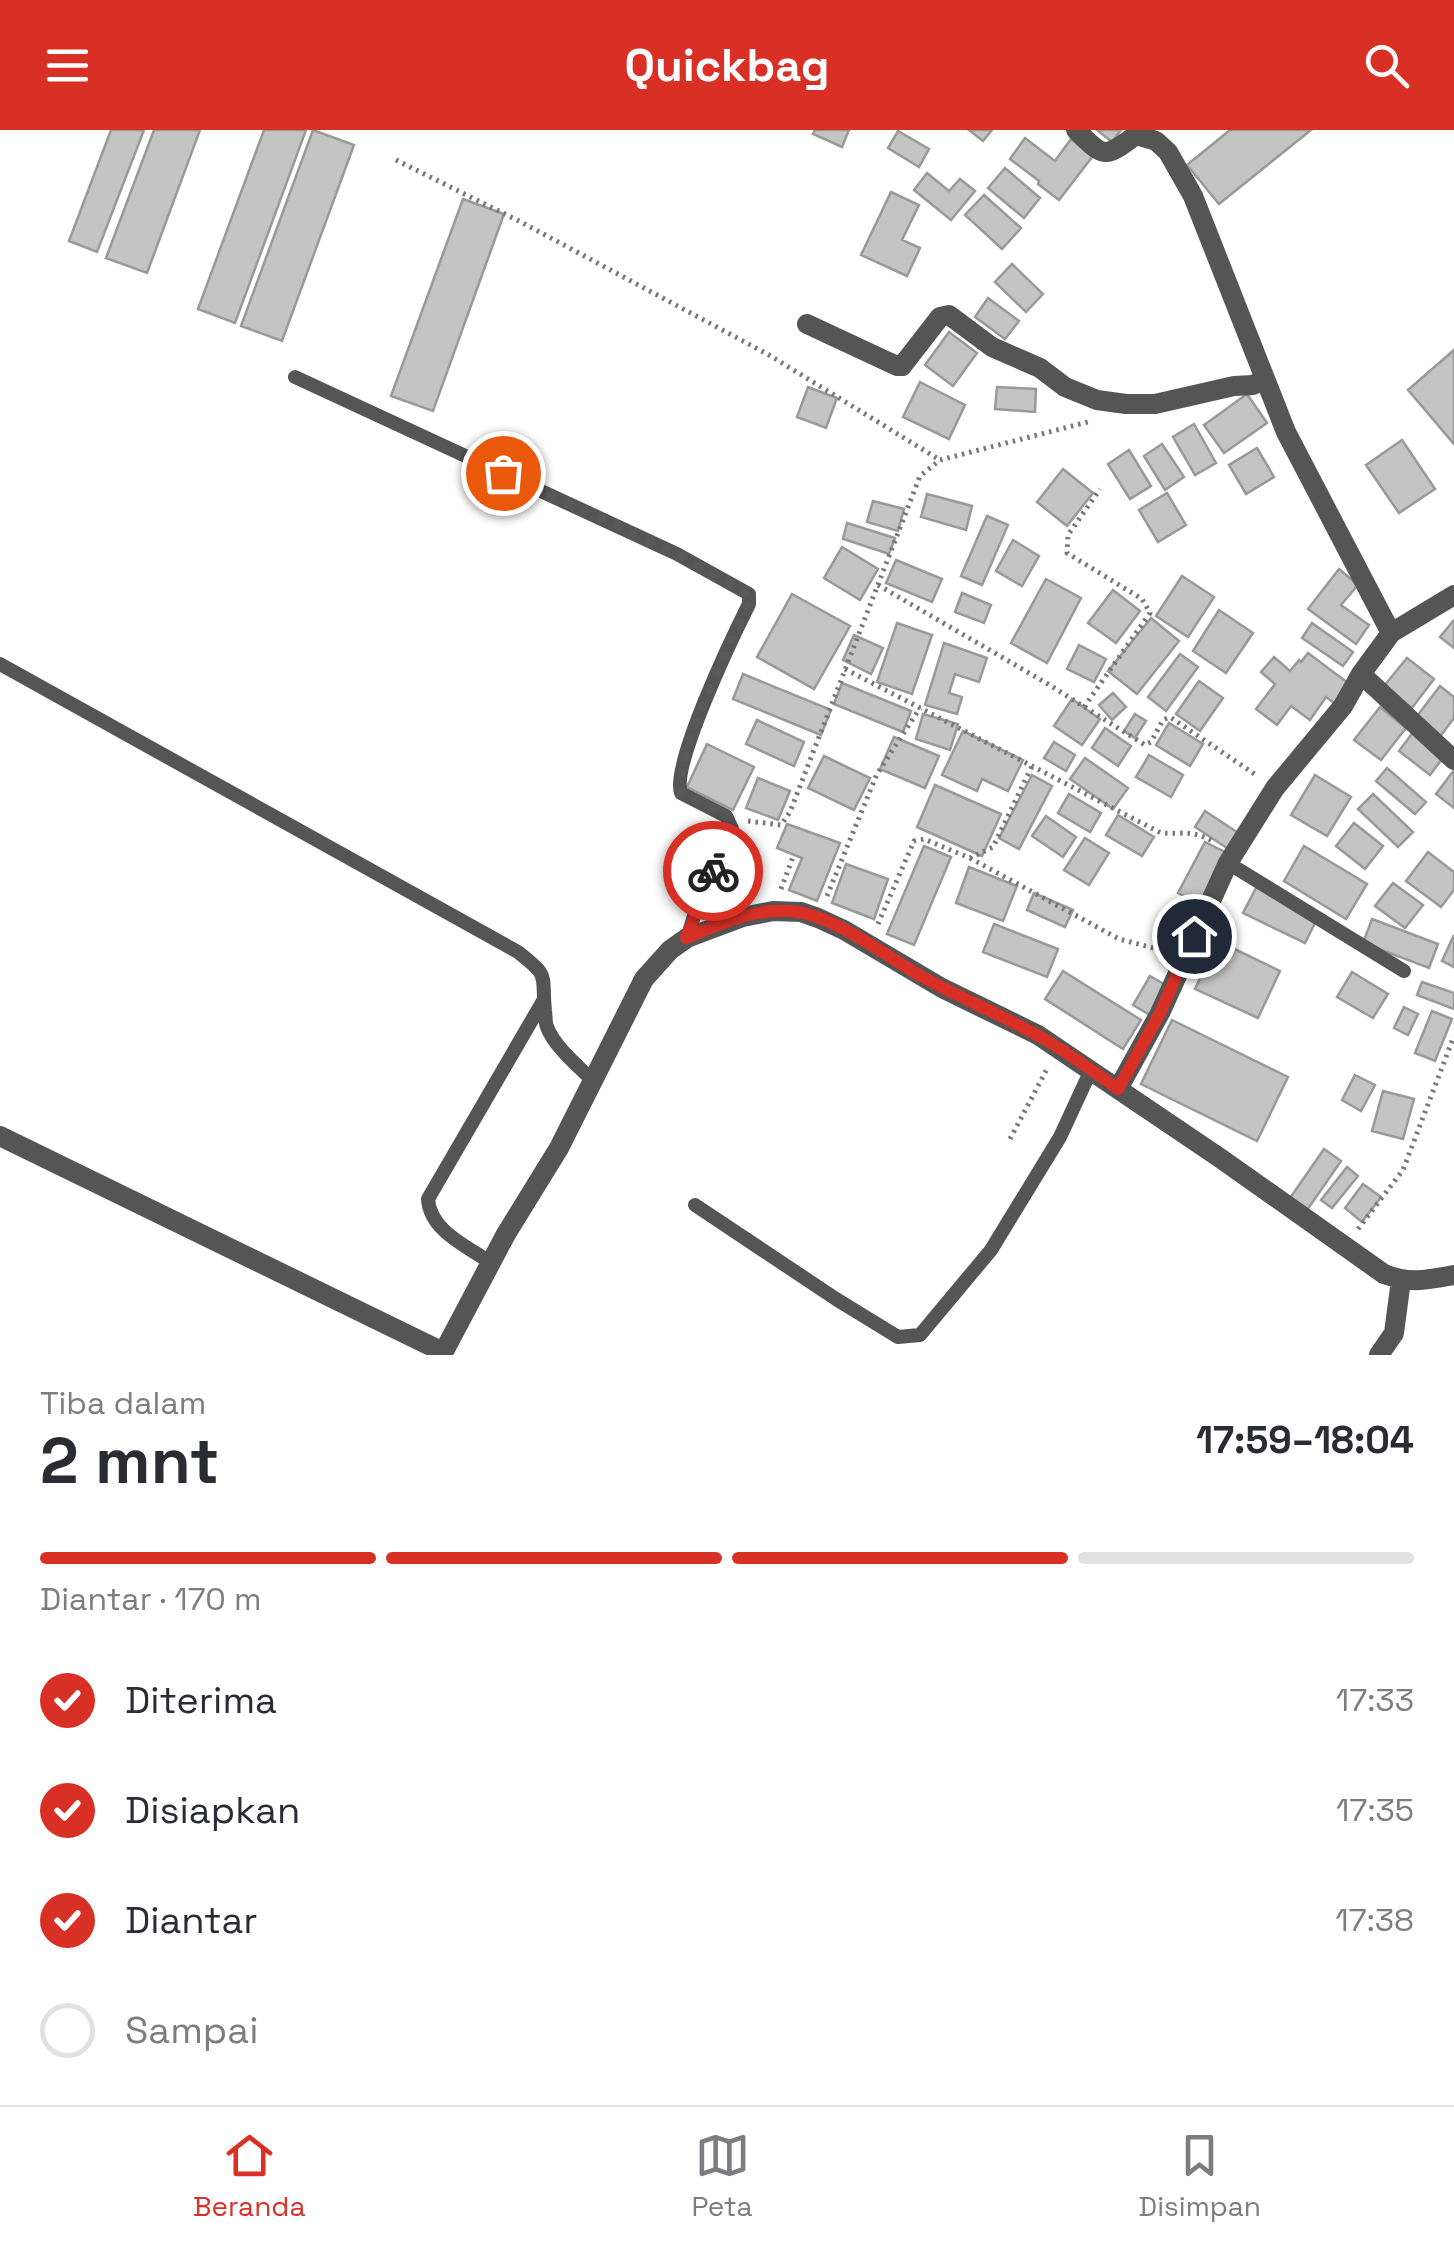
<!DOCTYPE html>
<html lang="id">
<head>
<meta charset="utf-8">
<style>
	body { margin:0; font-family:"Space Grotesk",sans-serif; background:#f2f2f3; color:#2b2b33; height:100vh; display:flex; flex-direction:column; font-size:38px; white-space:nowrap }
	* { box-sizing:border-box; margin:0 }
	p { font-size:32px; color:#7c7c81 }
	.icon { flex:none; width:55px; height:55px; fill:none; stroke:currentColor; stroke-width:2; stroke-linecap:round; stroke-linejoin:round }
	.map { position:relative; height:1225px; overflow:hidden }
	.drawer { display:flex; flex-direction:column; background:#fff; flex:1 }
	.drawer>* { flex:none }
	.pin { position:absolute; display:grid; place-items:center; width:85px; height:85px; color:#fff; margin:-42px; border:5px solid #fff; border-radius:50%; box-shadow:0 2px 10px #0007 }
	.courier { position:absolute; display:grid; place-items:center; width:100px; height:100px; margin:-50px; border:8px solid #d93025; border-radius:50%; background:#fff; color:#222; box-shadow:0 2px 12px #0007 }
	.overview em { font-style:normal; font-weight:700 }
	.overview div { display:flex; flex-direction:column-reverse }
	.overview { display:flex; align-items:center; justify-content:space-between; height:170px; padding:0 40px }
	h1 { font-size:65px; font-weight:700; line-height:75px }
	.bar { display:grid; grid-template-columns:repeat(4,1fr); gap:15px 10px; align-content:center; height:120px; padding:0 40px }
	.bar i { height:12px; border-radius:8px; background:#e1e1e2 }
	.bar .current { background:#d93025 }
	.bar p { grid-column:span 4 }
	ol { padding:0 40px; list-style:none }
	li { display:flex; align-items:center; gap:30px; height:110px }
	li p { margin-inline-start:auto }
	li .icon { padding:10px; border-radius:50%; background:#d93025; color:#fff; stroke-width:4 }
	li:last-child { color:#7c7c81 }
	li i { width:55px; height:55px; border:5px solid #e1e1e2; border-radius:50% }
	header { display:flex; justify-content:space-between; align-items:center; height:130px; padding:0 40px; background:#d93025; color:#fff; font-size:45px; font-weight:700 }
	.tabs { display:flex; justify-content:space-around; align-items:center; height:140px; border-top:2px solid #e1e1e2; background:#fff; font-size:28px; color:#7c7c81 }
	.tabs a { display:grid; justify-items:center; gap:5px }
	.tabs .current { color:#d93025 }
	.map>svg:first-child { display:block }
</style>
</head>
<body>
<header><svg class="icon" aria-label="menu" viewBox="0 0 24 24"><path d="M4 6h16M4 12h16M4 18h16"/></svg>Quickbag<svg class="icon" aria-label="search" viewBox="0 0 24 24"><circle cx="10" cy="10" r="6"/><path d="M15 15l6 6"/></svg></header>
<div class="map">
<svg width="1454" height="1225" viewBox="0 0 1454 1225">
	<rect width="100%" height="100%" fill="#fff"/>
	<path fill="#c4c4c4" stroke="#999" stroke-width="2.5" d="M111,0H144L97,122L69,111Z
		M154,0H200L147,143L106,128Z
		M264,0H306L235,193L198,179Z
		M313,0L354,15L282,211L241,196Z
		M815,0H849L842,17L813,4Z
		M969,0H992L983,11Z
		M1097,0H1121L1112,12Z
		M1230,0H1311L1219,74L1187,35Z
		M898,1L929,19L919,37L888,18Z
		M1025,8L1055,31L1071,9L1093,26L1059,70L1038,54L1039,51L1010,29Z
		M1005,38L1040,68L1024,88L988,58Z
		M927,43L949,61L960,49L975,61L951,90L914,60Z
		M891,62L919,75L902,110L920,118L907,146L861,125Z
		M984,65L1021,98L1002,119L965,85Z
		M463,69L504,84L433,281L391,266Z
		M1012,134L1043,164L1026,182L995,152Z
		M988,168L1019,191L1005,209L975,187Z
		M949,202L977,223L953,256L925,235Z
		M1454,220V314L1408,260Z
		M920,252L965,275L949,309L903,287Z
		M808,257L837,268L826,298L797,287Z
		M997,257L1036,259L1035,282L995,279Z
		M1247,264L1267,293L1224,323L1204,295Z
		M1194,294L1216,333L1195,345L1173,307Z
		M1402,310L1435,359L1399,383L1366,335Z
		M1162,314L1184,347L1165,360L1144,326Z
		M1257,318L1274,347L1246,364L1229,335Z
		M1129,320L1151,356L1130,369L1108,334Z
		M1063,339L1093,363L1067,396L1037,372Z
		M1167,363L1186,395L1158,412L1139,380Z
		M927,364L972,376L966,400L921,387Z
		M873,371L904,379L898,401L867,392Z
		M987,386L1008,395L982,455L961,446Z
		M847,393L895,408L889,424L843,409Z
		M1013,410L1039,426L1022,456L996,441Z
		M842,417L878,439L860,470L824,448Z
		M896,430L942,449L932,472L886,453Z
		M1339,439L1358,455L1341,475L1369,495L1356,514L1308,479Z
		M1182,446L1214,467L1188,507L1156,486Z
		M1046,449L1081,468L1047,533L1011,513Z
		M1113,460L1140,481L1116,513L1088,493Z
		M962,463L991,475L984,493L955,482Z
		M792,464L850,496L814,559L757,527Z
		M1219,480L1253,503L1226,543L1193,521Z
		M1151,488L1179,511L1137,564L1108,541Z
		M1453,491L1454,492V518L1440,507Z
		M897,493L932,505L912,564L877,552Z
		M1312,493L1353,522L1343,536L1302,508Z
		M854,505L883,518L871,544L843,530Z
		M944,513L987,528L979,552L955,544L949,563L962,567L957,584L925,575Z
		M1079,515L1106,529L1094,552L1067,539Z
		M1308,523L1348,553L1334,573L1326,567L1310,590L1291,576L1277,595L1256,579L1275,554L1261,542L1274,527L1290,541L1299,530L1301,532Z
		M1180,524L1198,537L1166,581L1148,567Z
		M1407,528L1434,549L1412,578L1384,556Z
		M743,544L831,580L821,605L733,569Z
		M1199,551L1223,568L1200,601L1176,584Z
		M842,553L911,581L903,602L834,574Z
		M1440,556L1454,567V588L1439,608L1414,590Z
		M1113,563L1126,577L1112,590L1099,575Z
		M1072,569L1100,589L1082,615L1054,596Z
		M1380,577L1406,598L1381,630L1354,610Z
		M923,584L958,594L950,620L916,609Z
		M1135,584L1146,591L1135,608L1124,601Z
		M757,590L804,612L794,636L746,614Z
		M1169,593L1203,614L1190,636L1156,615Z
		M1105,598L1131,616L1118,636L1092,618Z
		M963,601L1023,630L1008,661L982,649L977,661L942,645Z
		M1414,601L1445,625L1430,645L1399,621Z
		M894,607L939,626L925,658L880,639Z
		M1054,612L1075,625L1066,641L1044,628Z
		M707,614L754,637L733,680L687,657Z
		M1149,625L1183,645L1171,667L1136,647Z
		M824,626L870,648L854,680L808,658Z
		M1085,628L1128,658L1113,679L1070,649Z
		M1387,638L1426,672L1415,684L1376,651Z
		M1454,640V678L1436,664Z
		M1032,645L1052,656L1019,719L999,708Z
		M1315,645L1351,667L1327,706L1291,685Z
		M758,648L790,661L778,690L746,678Z
		M935,655L1001,684L982,726L917,697Z
		M1069,664L1101,683L1090,702L1058,683Z
		M1373,664L1413,702L1398,717L1358,679Z
		M1205,681L1240,704L1230,720L1195,697Z
		M1118,685L1154,707L1142,726L1106,705Z
		M1046,686L1076,707L1063,727L1032,706Z
		M1354,693L1383,716L1365,739L1336,716Z
		M787,694L840,713L817,771L789,760L802,728L777,718Z
		M1085,708L1109,723L1089,755L1064,740Z
		M1205,712L1227,723L1200,774L1178,763Z
		M924,716L951,727L914,815L887,804Z
		M1304,716L1367,754L1346,789L1284,751Z
		M1428,722L1454,742V760L1441,777L1406,751Z
		M724,723L761,738L744,779L707,764Z
		M846,734L888,749L874,789L832,773Z
		M969,737L1017,756L1003,791L956,773Z
		M1393,753L1423,775L1405,798L1375,776Z
		M1258,754L1319,785L1305,813L1243,783Z
		M1034,763L1073,780L1065,797L1027,780Z
		M1372,789L1438,814L1429,838L1363,813Z
		M994,794L1058,819L1047,847L983,822Z
		M1454,805V837L1442,831Z
		M1218,811L1280,841L1258,888L1195,859Z
		M1063,841L1141,890L1123,919L1045,869Z
		M1352,842L1388,864L1373,888L1337,867Z
		M1150,846L1167,856L1150,885L1133,875Z
		M1422,852L1454,863V879L1417,865Z
		M1404,877L1418,884L1408,905L1394,898Z
		M1432,881L1452,889L1435,931L1415,923Z
		M1172,890L1288,947L1257,1011L1141,954Z
		M1355,945L1375,955L1361,981L1342,970Z
		M1383,961L1414,969L1403,1009L1372,1001Z
		M1324,1019L1341,1031L1305,1083L1288,1071Z
		M1347,1037L1358,1046L1332,1078L1321,1070Z
		M1363,1054L1381,1067L1362,1092L1345,1078Z"/>
	<g fill="none" stroke-linecap="round" stroke-linejoin="round">
		<path stroke="#777" stroke-width="5" stroke-dasharray="2.5 5" stroke-linecap="butt" d="M396,30L521,92L769,225L940,330
			M878,455L1048,554L1145,615L1151,612L1163,590L1170,587L1256,645
			M845,539L1161,703C1183,704 1194,700 1214,712
			M1084,577L1150,483L1142,469L1067,423L1068,405L1100,359
			M748,691L781,695L790,682L920,346L940,330L1088,292
			M970,728L1119,809L1161,820
			M781,759L793,727
			M827,766L877,644L920,578
			M878,794L914,711L924,709L970,728L993,717L1032,636
			M1010,1009L1047,939
			M1358,1099L1403,1040L1454,906"/>
		<path stroke="#555" stroke-width="14" d="M295,247L677,424L749,464V474C733,506 671,635 681,663L726,686L732,699L697,777L687,808
			M0,534L518,822C551,848 541,843 545,881C546,886 545,892 547,897C554,916 578,936 592,950
			M1228,733L1404,841
			M695,1075L836,1169L898,1207L920,1205L991,1120L1060,1007L1091,940
			M491,1133C467,1116 430,1101 428,1069L543,871"/>
		<path stroke="#555" stroke-width="20" d="M1076,0C1104,28 1104,29 1136,5L1156,11L1168,22L1193,66L1286,302L1391,503
			M807,194L897,236H902L940,187L949,185L992,217L1040,238L1065,257L1097,270L1126,274H1155L1234,256L1253,255L1264,249
			M1361,544L1454,630
			M1118,959L1160,883L1228,733L1275,658L1343,576L1361,544L1391,503L1454,465
			M0,1006L443,1222
			M442,1225L506,1104L559,1018L644,849L670,820L687,808L743,787L773,781L801,782L818,788L844,800L942,858L1038,905L1220,1028L1384,1144C1410,1154 1427,1150 1454,1145
			M1379,1225L1394,1203L1401,1150"/>
	</g>
	<g fill="none" stroke-linecap="round" stroke-linejoin="round">
		<path stroke="#595959" stroke-width="10" stroke-dasharray="0 18" d="M503,343L677,424L749,464V474C733,506 671,635 681,663L726,686L732,699L713,741"/>
		<path stroke="#d93025" stroke-width="12" d="M713,741L686,808C721,793 759,776 797,782C835,787 885,825 919,845C957,866 997,883 1035,904C1064,919 1091,940 1118,959L1160,883L1194,806"/>
	</g>
</svg>
<div class="pin" style="left:503px;top:343px;background:#ea580c"><svg class="icon" aria-label="bag" viewBox="0 0 24 24"><path d="M5 8h14l-1 12H6zM9 8a3 3 0 0 1 6 0"/></svg></div>
<div class="pin" style="left:1194px;top:806px;background:#1f2937"><svg class="icon" aria-label="home" viewBox="0 0 24 24"><path d="M3 11l9-7 9 7M6 9v11h12V9"/></svg></div>
<div class="courier" style="left:713px;top:741px"><svg class="icon" aria-label="bike" viewBox="0 0 24 24"><circle cx="6" cy="16" r="4"/><circle cx="18" cy="16" r="4"/><path d="M6 16l4-8h5l3 8M10 8l3 8H6M13 5h3"/></svg></div>
</div>
<section class="drawer">
<div class="overview"><div><h1>2 mnt</h1><p>Tiba dalam</p></div><em>17:59–18:04</em></div>
<div class="bar"><i class="current"></i><i class="current"></i><i class="current"></i><i></i><p>Diantar · 170 m</p></div>
<ol>
<li><svg class="icon" aria-label="check" viewBox="0 0 24 24"><path d="M5 12l5 5 9-10"/></svg>Diterima<p>17:33</p></li>
<li><svg class="icon" aria-label="check" viewBox="0 0 24 24"><path d="M5 12l5 5 9-10"/></svg>Disiapkan<p>17:35</p></li>
<li><svg class="icon" aria-label="check" viewBox="0 0 24 24"><path d="M5 12l5 5 9-10"/></svg>Diantar<p>17:38</p></li>
<li><i></i>Sampai</li>
</ol>
</section>
<nav class="tabs">
<a class="current"><svg class="icon" aria-label="home" viewBox="0 0 24 24"><path d="M3 11l9-7 9 7M6 9v11h12V9"/></svg>Beranda</a>
<a><svg class="icon" aria-label="map" viewBox="0 0 24 24"><path d="M3 6l6-2 6 2 6-2v14l-6 2-6-2-6 2zM9 4v14M15 6v14"/></svg>Peta</a>
<a><svg class="icon" aria-label="saved" viewBox="0 0 24 24"><path d="M7 4h10v16l-5-4-5 4z"/></svg>Disimpan</a>
</nav>
</body>
</html>
